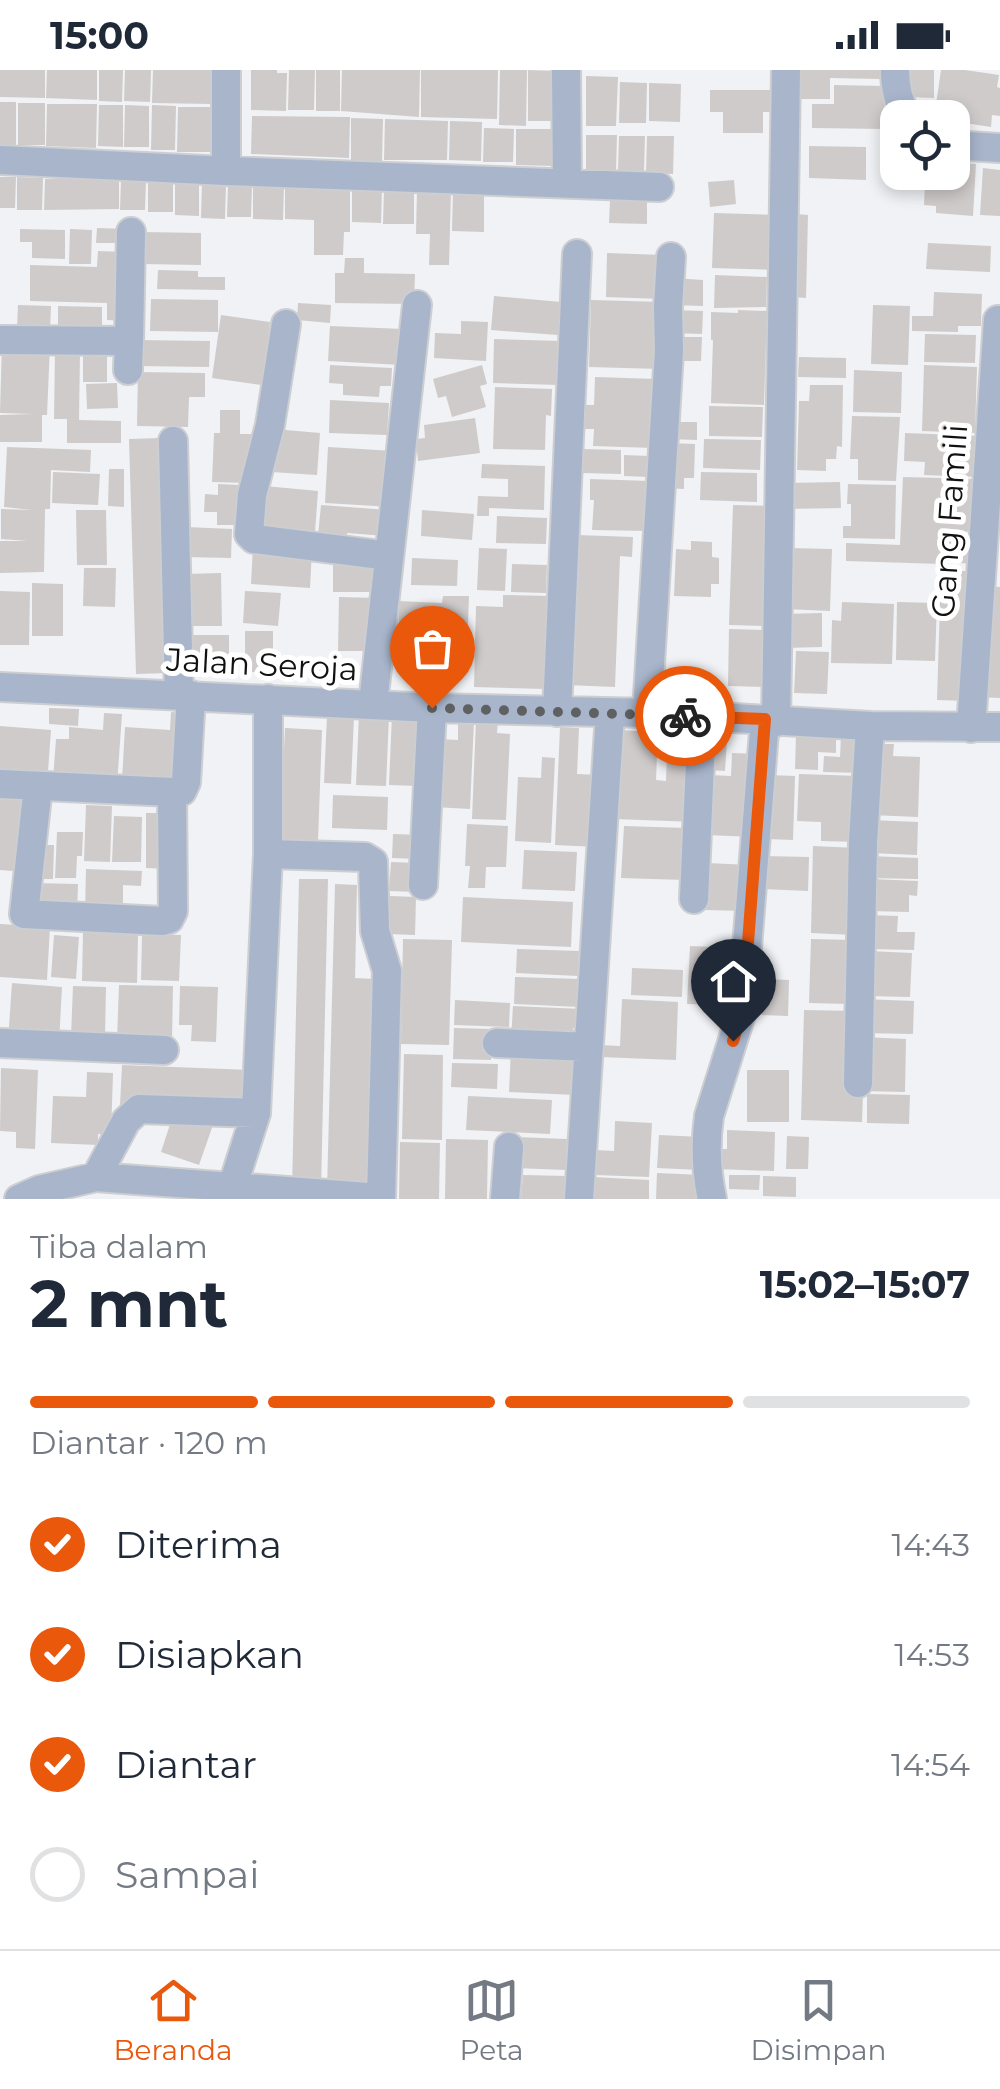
<!DOCTYPE html>
<html lang="id">
<head>
<meta charset="utf-8">
<style>
	body { margin:0; font-family:Montserrat,sans-serif; background:#f2f2f3; color:#1f2937; height:100vh; display:flex; flex-direction:column; font-size:38px; white-space:nowrap }
	* { box-sizing:border-box; margin:0 }
	p { font-size:32px; color:#747a83 }
	.icon { flex:none; width:55px; height:55px; fill:none; stroke:currentColor; stroke-width:2; stroke-linecap:round; stroke-linejoin:round }
	.map { position:relative; height:1129px; overflow:hidden }
	.details { display:flex; flex-direction:column; background:#fff; flex:1 }
	.details>* { flex:none }
	.fabs { position:absolute; left:880px; top:30px; display:grid; gap:20px }
	.fabs a { display:grid; place-items:center; width:90px; height:90px; border-radius:20px; background:#fff; box-shadow:0 5px 15px #0003; font-size:50px }
	.pin { position:absolute; display:grid; place-items:center; width:85px; height:85px; color:#fff; margin:-102px -42px; border-radius:50% 50% 50% 0; rotate:-45deg; box-shadow:0 0 10px #0007 }
	.pin .icon { rotate:45deg }
	.courier { position:absolute; display:grid; place-items:center; width:100px; height:100px; margin:-50px; border:8px solid #ea580c; border-radius:50%; background:#fff; color:#222; box-shadow:0 2px 12px #0007 }
	.overview em { font-style:normal; font-weight:700 }
	.overview div { display:flex; flex-direction:column-reverse }
	.overview { display:flex; align-items:center; justify-content:space-between; height:170px; padding:0 30px }
	h1 { font-size:65px; font-weight:700; line-height:75px }
	.bar { display:grid; grid-template-columns:repeat(4,1fr); gap:15px 10px; align-content:center; height:120px; padding:0 30px }
	.bar i { height:12px; border-radius:8px; background:#e0e1e3 }
	.bar .current { background:#ea580c }
	.bar p { grid-column:span 4 }
	ol { padding:0 30px; list-style:none }
	li { display:flex; align-items:center; gap:30px; height:110px }
	li p { margin-inline-start:auto }
	li .icon { padding:10px; border-radius:50%; background:#ea580c; color:#fff; stroke-width:4 }
	li:last-child { color:#747a83 }
	li i { width:55px; height:55px; border:5px solid #e0e1e3; border-radius:50% }
	.status { display:flex; justify-content:space-between; align-items:center; height:70px; padding:0 50px; background:#fff; direction:ltr }
	.status svg { height:28px; fill:currentColor }
	.menu { display:flex; justify-content:space-around; align-items:center; height:140px; border-top:2px solid #e0e1e3; background:#fff; font-size:28px; color:#747a83 }
	.menu a { display:grid; justify-items:center; gap:5px }
	.menu .current { color:#ea580c }
	.map>svg:first-child { display:block }
</style>
</head>
<body>
<div class="status"><b>15:00</b><svg viewBox="0 0 49 12"><path d="M0 12V9h3v3zM5 12V6h3v6zM10 12V3h3v9zM15 12V0h3v12zM26 1h20v11H26zM47 4h2v5h-2z"/></svg></div>
<div class="map">
<svg width="1000" height="1129" viewBox="0 0 1000 1129">
	<rect width="100%" height="100%" fill="#f0f2f5"/>
	<path fill="#cfcbca" d="M0,0H45V28L0,27Z
		M47,0H97V30L46,28Z
		M99,0H123L122,32L99,31Z
		M125,0H151L150,32L124,31Z
		M153,0H212V34L152,33Z
		M251,0H277V3H287L286,41L251,40Z
		M289,0H315L314,40H288Z
		M316,0H340V41H316Z
		M342,0H420L419,47L341,41Z
		M421,0H498L497,49L421,47Z
		M500,0H527L526,56L499,55Z
		M528,0L558,1L557,51H528Z
		M791,0H880V9L830,8V29H790Z
		M908,0H934V28L908,27Z
		M941,0H965L999,5L997,17L1000,18V46L992,45L991,57L952,51V48H934Z
		M586,6L618,7L616,56H586Z
		M620,12L647,13L646,53H619Z
		M649,13L681,14L680,52L649,51Z
		M834,15L885,16L884,59L812,58V34H834Z
		M710,20H771V42H763V63H723V42H710Z
		M0,32H16V78H0Z
		M18,33H45V75H18Z
		M47,34H97L96,78L46,76Z
		M99,35H123V77L98,76Z
		M125,35L149,36V77H124Z
		M152,35L176,36L175,80H151Z
		M178,37H212L211,82H177Z
		M252,46L350,47L349,88L251,84Z
		M351,48L383,49L382,92L351,91Z
		M385,49L448,51L447,90H384Z
		M450,51L482,52L481,91L449,90Z
		M484,58L514,59L513,92H483Z
		M516,59H555L554,96L516,95Z
		M586,65H617L616,102H586Z
		M619,66H645L644,102L618,101Z
		M647,66H674L673,104L646,103Z
		M809,76L866,77V110L809,108Z
		M952,83L965,84V93L976,94L973,146L936,143V136L924,135L925,113L938,114V102H952Z
		M983,98L1000,100V146L980,145Z
		M0,107H16L15,138H0Z
		M17,107L43,108L42,140H17Z
		M69,108L119,109V139L44,140L45,109Z
		M121,110H146L145,140H120Z
		M734,110L736,134L710,137L708,112Z
		M148,111H173V142H148Z
		M175,112L199,113V146L175,145Z
		M202,113H226L225,149L201,148Z
		M228,114H252L251,147H227Z
		M253,114L284,115L283,150L253,149Z
		M285,115L350,116V162H344L343,185H314V150L285,149Z
		M352,118H382L381,153L352,152Z
		M384,119L414,120V154H383Z
		M417,120L451,121L449,195H429L430,164H416Z
		M453,120L484,121V162L452,161Z
		M610,130L647,132V154L609,153Z
		M714,143L779,145L777,200L712,198Z
		M796,144L808,145L806,228L793,227Z
		M97,158L126,159V173H96Z
		M20,159L65,160V189L32,188V172H20Z
		M70,159L92,160L91,194H69Z
		M142,162L201,163V195L141,194Z
		M928,173L991,176L990,202L926,199Z
		M98,181L126,182L125,251L107,250V233L30,231V195L97,197Z
		M607,183L663,185L662,229L606,227Z
		M345,188H364V203L415,204L414,234L335,233V203H344Z
		M158,200L198,201V207H225V220L157,219Z
		M715,205L767,207L766,237L714,238Z
		M673,208L703,210V236L672,235Z
		M934,222L982,224L981,256H958V262L912,261V246H933Z
		M494,226L561,232L558,265L491,260Z
		M151,229L218,230V262L150,261Z
		M591,230L664,232L662,299L589,297Z
		M298,233L331,235L330,253L297,250Z
		M18,235L51,236L50,260L17,259Z
		M873,235L910,236L908,295L871,294Z
		M58,236L102,237V260L58,259Z
		M672,240L703,241L702,264L671,263Z
		M738,240L767,241L764,335L711,333L713,270H711V242L738,243Z
		M221,245L270,252L262,315L212,308Z
		M461,251L488,252L486,291L434,288L435,263L461,264Z
		M330,256L403,259L401,295L328,291Z
		M925,264L976,265L975,293L924,292Z
		M671,267H702L701,291H670Z
		M494,269L561,271L559,315L493,313Z
		M136,270L210,271L209,297L135,296Z
		M2,273L50,275L47,345H42V372H0V345L33,344L0,343Z
		M83,278H107V312H83Z
		M55,281H80L79,350L121,351V373H67V349H54Z
		M799,287L846,288V308L798,307Z
		M330,295L392,298L391,316H380L379,327L343,325V314L329,313Z
		M482,295L487,314L480,316L486,337L452,347L446,326L438,328L433,309Z
		M924,295L977,297L975,363L922,361Z
		M854,300L902,302L901,343L853,342Z
		M138,302L205,303V327H189L188,357L137,356Z
		M595,307L656,309L654,378L593,376L594,359H580L581,335H594Z
		M117,313L118,338L87,339L86,314Z
		M810,315H843L842,377L837,376L836,389H826V401L797,400L799,331H809Z
		M495,317L552,319L551,346L546,345L545,380L493,379Z
		M330,330L389,333L387,365L329,363Z
		M709,336L763,337L762,367L709,366Z
		M220,340H240V364H252L251,413L212,412L214,363H220Z
		M852,346L900,347L896,411L858,410V389H850Z
		M475,348L480,383L418,391L416,369L425,368L424,355Z
		M669,352H697V370L669,369Z
		M274,359L320,363L317,405L271,402Z
		M905,363L981,366L980,407L924,405L925,392L904,391Z
		M160,368L168,603L136,604L129,369Z
		M704,369L761,370L760,400L703,398Z
		M668,373L695,374L694,408H684V419L666,418Z
		M7,377L91,380L90,402L51,400L50,439H45L44,502L0,503V471H28L1,469V439L32,440L4,437Z
		M328,377L394,381L392,437L325,433Z
		M582,379L621,380V404L581,403Z
		M624,385L650,386L649,407L624,406Z
		M482,394L545,396L544,440L489,438V446H477L478,426L508,427V409L481,408Z
		M109,399H124V437L108,436Z
		M53,402L100,404L98,435L52,433Z
		M701,402L757,403V432L700,430Z
		M903,407L979,409L977,462L942,461V494L846,491V473L900,475Z
		M590,409L650,411L649,461L592,460L594,430H590Z
		M840,412L841,438L787,439V413Z
		M218,414L238,415L237,455H217V442H204L205,424L218,425Z
		M848,414L896,415L895,469L843,468V456H851V434H847Z
		M265,416L318,421L315,462L261,457Z
		M321,435L388,440L385,466L347,463V468L318,466Z
		M733,435L773,436L769,556L729,555Z
		M76,440H106L107,495H77Z
		M422,440L474,444L472,470L421,466Z
		M497,446L547,448L546,474L496,473Z
		M186,457L232,459L231,488L185,487Z
		M945,464L975,465V494L944,492Z
		M577,465L633,467L632,487L620,486L615,617L566,615Z
		M691,471L712,472V487L719,488V514H711V527L674,526L676,479L691,480Z
		M253,477L312,480L310,518L251,514Z
		M479,478L507,479L505,521L477,520Z
		M788,478L832,479L830,541L785,539Z
		M333,485L383,494L382,522H333Z
		M412,488L458,490L457,516L411,515Z
		M512,494L547,495L546,523L511,522Z
		M84,498H116L115,537L83,536Z
		M941,501H971L968,631L937,630Z
		M221,503L222,556H186L185,504Z
		M32,513L63,514V566H32Z
		M980,516L1000,517V628L976,627Z
		M0,521L30,522L29,575H0Z
		M245,521L281,523L278,556L243,553Z
		M503,525L548,526L545,619L474,617L476,536L503,537Z
		M443,526H469L467,581L398,579L399,531L442,533Z
		M339,527L379,528L377,581H338Z
		M842,532L894,534L892,594L831,593L832,550L841,551Z
		M897,532L937,533L935,591L896,590Z
		M822,543V577L785,578L784,544Z
		M729,559L768,560L766,617L728,616Z
		M245,561H273V602H245Z
		M185,565H229V601H185Z
		M796,581L829,582L827,624L794,623Z
		M49,638L79,639L78,656L49,654Z
		M171,642L185,643L180,714L122,710L125,657L170,660Z
		M104,643L122,644L117,715L53,710L56,669H69V657L103,660Z
		M359,644L389,645L386,716L356,715Z
		M392,645L419,647L416,716L389,715Z
		M327,646L354,647L351,714L324,713Z
		M458,650L474,651L470,739L434,737L437,669L458,670Z
		M476,650L498,651L497,663L510,664L506,750L472,749Z
		M0,656L51,660L47,715L0,712Z
		M560,657L579,658L577,704L601,705L598,777L555,775Z
		M285,658L322,660L318,771L280,769Z
		M668,658L699,660L695,752L615,749L619,660L658,662L656,710L666,711Z
		M796,665L836,666V683L818,682V700L795,699Z
		M841,666L864,667L863,703L823,702L824,686L840,687Z
		M709,668L727,669L725,701L707,700Z
		M873,674H894L893,686L920,687L918,747L871,745Z
		M732,683L758,684L754,767L707,765L710,705L731,706Z
		M542,687L555,688L551,773L515,771L518,707L541,708Z
		M799,704L860,706L858,772L821,771V752L797,751Z
		M769,705L795,706L793,770L767,769Z
		M333,725L388,727L387,760L332,758Z
		M0,727L31,729L26,802L0,800Z
		M86,735L112,736L110,792L84,791Z
		M146,743H171L170,799L146,798Z
		M114,746L142,747L141,792H112Z
		M871,750L918,752L917,785L870,783Z
		M467,754L508,756L506,797H486L485,818H468L470,796H465Z
		M624,756L687,758L685,810L621,808Z
		M57,762H83L82,786H77L76,808H55Z
		M393,764L421,765L420,789L392,788Z
		M36,775H54L53,809H35Z
		M813,776L857,778L854,865L811,863Z
		M524,780L577,782L575,821L522,819Z
		M763,786L809,787L808,821L762,819Z
		M870,786L918,788V809L869,808Z
		M391,792L417,793L416,822L389,821Z
		M707,793L750,795L748,841L705,840Z
		M86,799L142,801L141,816L123,815V842L85,841Z
		M299,809H328L321,1120L292,1119Z
		M871,809L918,811L917,826L909,825V842L870,841Z
		M31,813L78,814L77,843L30,842Z
		M335,814L357,815L355,908L375,909L370,1121L327,1120Z
		M390,826L416,827L415,865L388,864Z
		M463,827L573,832L571,877L461,872Z
		M871,845L898,846L897,862H915L914,880L870,879Z
		M0,854L50,857L47,910L0,907Z
		M83,862L138,864L137,913L82,911Z
		M142,864L181,865L179,911L141,910Z
		M54,865L79,867L76,909L51,907Z
		M403,869L452,870L449,975L401,974Z
		M811,869L852,870L850,934L809,933Z
		M690,876L714,877V888H725L723,935L687,934Z
		M517,879L579,881L578,906L516,903Z
		M869,881L912,883L910,927L868,926Z
		M632,898L683,900L682,927L631,925Z
		M515,907L581,909L580,937L514,934Z
		M763,909L789,910L788,946L762,945Z
		M12,913L62,917L59,974L8,971Z
		M119,915L173,916L172,970L117,969Z
		M73,916L106,917L105,967L71,966Z
		M180,916L218,917L216,972L191,971L192,955H179Z
		M622,929L678,932L676,990L600,987V975L620,976Z
		M862,929L914,931L913,964L861,963Z
		M455,930L510,933L509,957L454,955Z
		M513,936L582,939L581,958H573V973L511,970Z
		M804,940L856,941L863,1022L862,1052L801,1050Z
		M454,958L492,959L491,990L453,989Z
		M863,967L906,969L905,1022L862,1021Z
		M511,980L578,983L576,1025L509,1022Z
		M404,984L443,985L442,1070L402,1069Z
		M452,993L498,994L497,1019L451,1017Z
		M122,995L251,1000L249,1040L120,1035Z
		M1,998L38,1000L35,1079L16,1078V1062L0,1061Z
		M747,1000H789V1052H747Z
		M87,1002L113,1003L111,1065L98,1064V1075L51,1073L53,1026L86,1027Z
		M867,1024L910,1025L909,1054L867,1053Z
		M468,1026L552,1030L550,1064L466,1060Z
		M175,1039L214,1052L199,1095L161,1082Z
		M615,1051L652,1053L649,1107L595,1105L596,1080L614,1081Z
		M727,1060L775,1062L774,1101L716,1099V1079H727Z
		M659,1065L702,1067L700,1100L657,1098Z
		M787,1066L809,1067L808,1099H786Z
		M516,1067L567,1069L566,1100L515,1098Z
		M446,1069L488,1070L487,1129H445Z
		M400,1072L440,1073L439,1129H399Z
		M657,1103L703,1105L702,1129H656Z
		M523,1105L566,1106L565,1129H521Z
		M729,1105H760L759,1120L729,1119Z
		M763,1106L796,1107V1127L763,1126Z
		M593,1107L649,1110V1129H592Z"/>
	<g fill="none" stroke-linecap="round" stroke-linejoin="round">
		<g stroke="#ccced1" stroke-width="32">
			<path id="minor" d="M226,0V101
				M566,0L567,112
				M895,0C895,18 898,32 907,48
				M952,75L1000,78
				M0,90L226,101L659,117
				M286,254L270,355L252,425L249,464L254,469L389,486
				M0,270L129,271L128,300
				M129,271L131,162
				M173,371L179,625
				M0,617L432,638L647,643L870,656L1000,657
				M373,634L417,235
				M557,642L577,184
				M647,643L669,281L668,237L671,187
				M776,652L786,0
				M971,658L998,250
				M0,714L172,722L182,721L186,712L191,625
				M38,716L24,844L162,851L169,849L173,841L172,722
				M268,784L365,787L373,792L375,861L387,901L381,1129
				M423,815L432,638
				M694,829L702,647
				M0,973L164,980
				M497,973L589,977
				M858,1013L863,772L870,656
				M96,1107L126,1051L139,1039L256,1043
				M232,1118L256,1043L268,784V629
				M19,1129L39,1120L96,1107L381,1128
				M505,1129L509,1077
				M579,1129L610,644
				M712,1129C706,1101 705,1075 709,1046L742,941L765,649"/>
		</g>
		<use href="#minor" stroke="#a8b5cb" stroke-width="28"/>
	</g>
	<g fill="none" stroke-linecap="round" stroke-linejoin="round">
		<path stroke="#5f6061" stroke-width="10" stroke-dasharray="0 18" d="M432,638L685,646"/>
		<path stroke="#ea580c" stroke-width="12" d="M685,646L765,649L746,899L742,942L733,971"/>
	</g>
	<g text-anchor="middle" dominant-baseline="central" stroke-width="10" stroke-linejoin="round" paint-order="stroke">
		<g font-size="32" fill="#111112" stroke="#fff">
			<text transform="translate(949 451) rotate(-86)">Gang Famili</text>
			<text transform="translate(262 594) rotate(3)">Jalan Seroja</text>
		</g>
	</g>
</svg>
<div class="fabs">
<a><svg class="icon" aria-label="locate" viewBox="0 0 24 24"><circle cx="12" cy="12" r="6"/><path d="M12 2v4M12 18v4M2 12h4M18 12h4"/></svg></a>
</div>
<div class="pin" style="left:432px;top:638px;background:#ea580c"><svg class="icon" aria-label="bag" viewBox="0 0 24 24"><path d="M5 8h14l-1 12H6zM9 8a3 3 0 0 1 6 0"/></svg></div>
<div class="pin" style="left:733px;top:971px;background:#1f2937"><svg class="icon" aria-label="home" viewBox="0 0 24 24"><path d="M3 11l9-7 9 7M6 9v11h12V9"/></svg></div>
<div class="courier" style="left:685px;top:646px"><svg class="icon" aria-label="bike" viewBox="0 0 24 24"><circle cx="6" cy="16" r="4"/><circle cx="18" cy="16" r="4"/><path d="M6 16l4-8h5l3 8M10 8l3 8H6M13 5h3"/></svg></div>
</div>
<section class="details">
<div class="overview"><div><h1>2 mnt</h1><p>Tiba dalam</p></div><em>15:02–15:07</em></div>
<div class="bar"><i class="current"></i><i class="current"></i><i class="current"></i><i></i><p>Diantar · 120 m</p></div>
<ol>
<li><svg class="icon" aria-label="check" viewBox="0 0 24 24"><path d="M5 12l5 5 9-10"/></svg>Diterima<p>14:43</p></li>
<li><svg class="icon" aria-label="check" viewBox="0 0 24 24"><path d="M5 12l5 5 9-10"/></svg>Disiapkan<p>14:53</p></li>
<li><svg class="icon" aria-label="check" viewBox="0 0 24 24"><path d="M5 12l5 5 9-10"/></svg>Diantar<p>14:54</p></li>
<li><i></i>Sampai</li>
</ol>
</section>
<nav class="menu">
<a class="current"><svg class="icon" aria-label="home" viewBox="0 0 24 24"><path d="M3 11l9-7 9 7M6 9v11h12V9"/></svg>Beranda</a>
<a><svg class="icon" aria-label="map" viewBox="0 0 24 24"><path d="M3 6l6-2 6 2 6-2v14l-6 2-6-2-6 2zM9 4v14M15 6v14"/></svg>Peta</a>
<a><svg class="icon" aria-label="saved" viewBox="0 0 24 24"><path d="M7 4h10v16l-5-4-5 4z"/></svg>Disimpan</a>
</nav>
</body>
</html>
